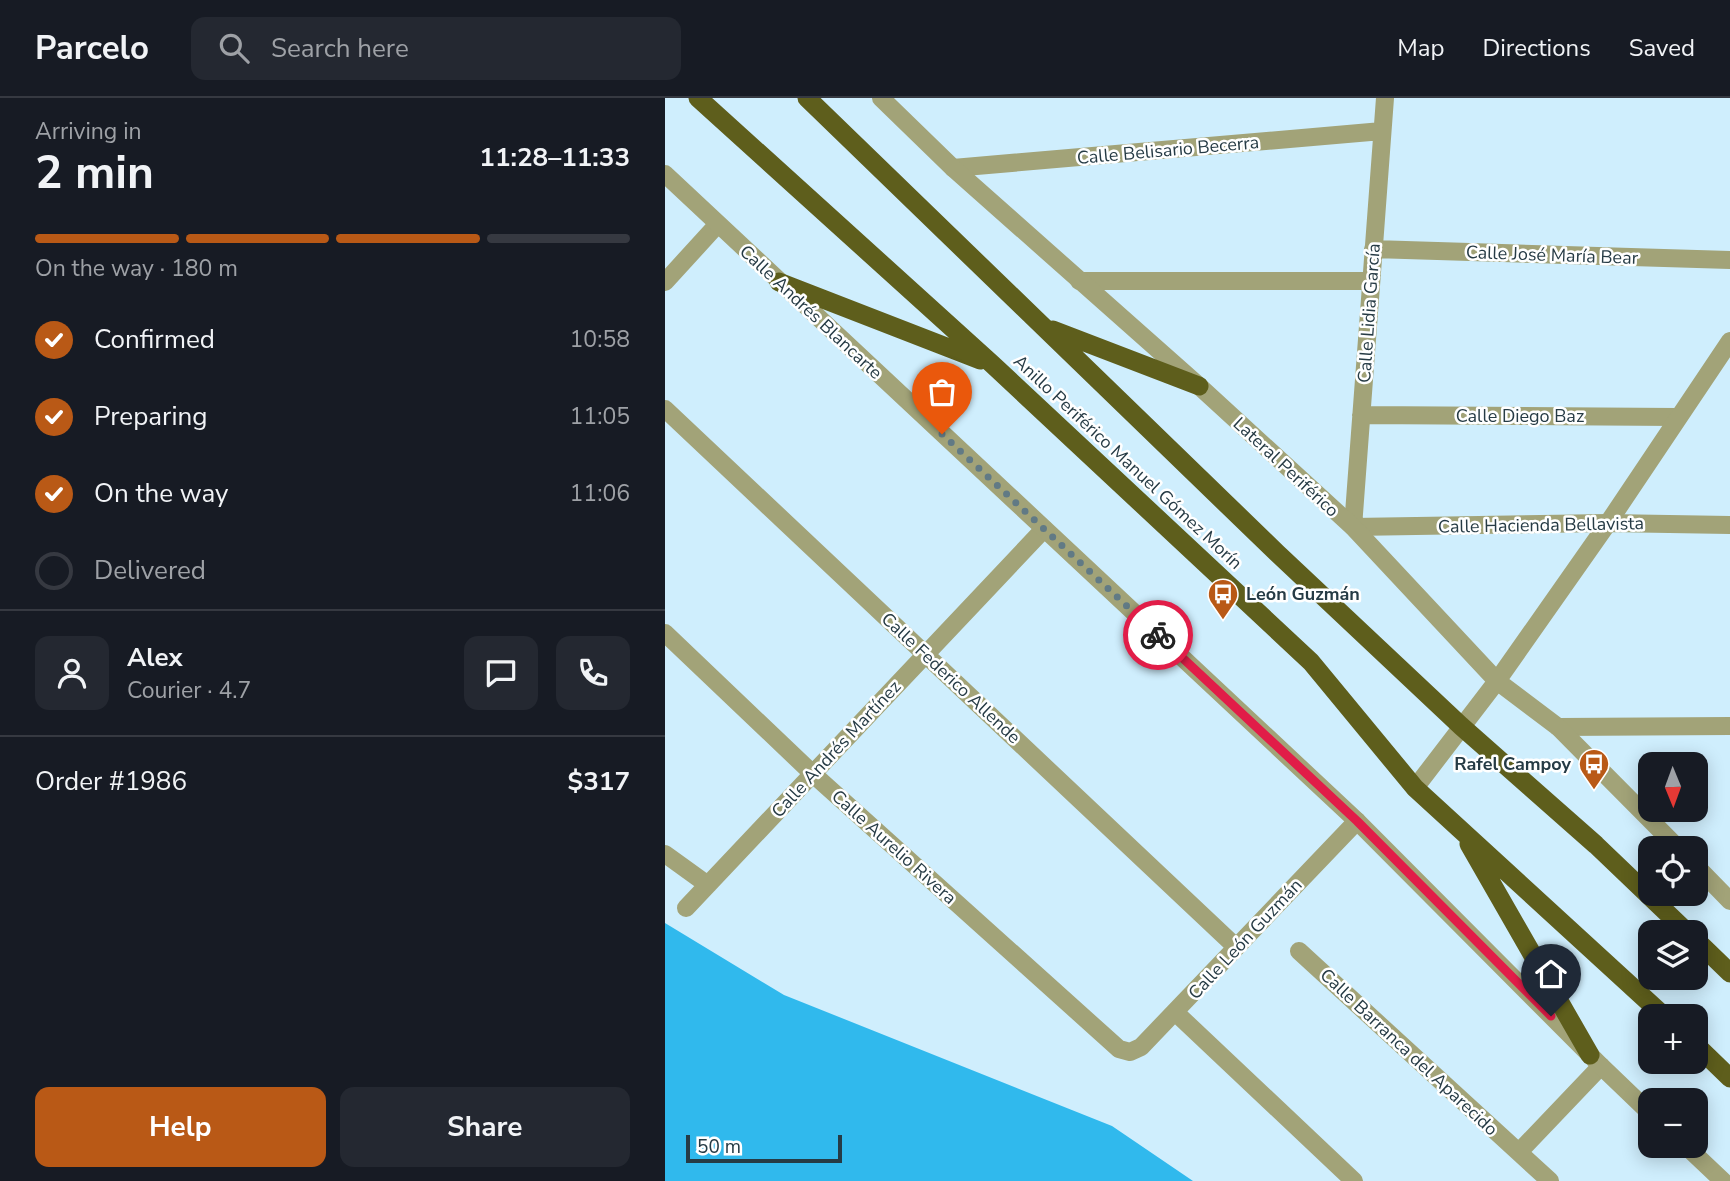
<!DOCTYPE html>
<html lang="en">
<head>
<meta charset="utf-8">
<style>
	body { margin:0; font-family:"Nunito Sans",sans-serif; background:#242831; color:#f1f3f6; height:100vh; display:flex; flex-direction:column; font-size:26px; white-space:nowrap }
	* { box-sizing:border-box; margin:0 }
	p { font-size:23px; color:#9ea1a6 }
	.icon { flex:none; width:38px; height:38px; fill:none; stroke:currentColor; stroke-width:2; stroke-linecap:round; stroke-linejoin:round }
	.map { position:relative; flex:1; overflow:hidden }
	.drawer { display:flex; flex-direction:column; background:#171b24; width:665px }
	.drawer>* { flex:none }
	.needle { width:46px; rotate:179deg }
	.tools { position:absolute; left:973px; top:654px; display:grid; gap:14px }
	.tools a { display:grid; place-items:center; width:70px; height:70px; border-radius:14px; background:#171b24; box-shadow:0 4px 18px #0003; font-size:35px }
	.scale { position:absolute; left:21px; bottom:18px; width:156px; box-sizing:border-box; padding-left:7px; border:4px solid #263b45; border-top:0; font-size:19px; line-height:24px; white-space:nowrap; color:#263b45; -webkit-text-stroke:5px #fff; paint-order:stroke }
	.pin { position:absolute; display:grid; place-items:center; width:60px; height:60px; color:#fff; margin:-72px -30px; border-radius:50% 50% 50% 0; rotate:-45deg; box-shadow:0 0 7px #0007 }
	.pin .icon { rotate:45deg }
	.courier { position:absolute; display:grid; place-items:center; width:70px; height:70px; margin:-35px; border:5px solid #e11d48; border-radius:50%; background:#fff; color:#222; box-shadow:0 2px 9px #0007 }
	.overview em { font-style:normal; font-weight:700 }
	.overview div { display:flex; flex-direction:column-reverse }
	.overview { display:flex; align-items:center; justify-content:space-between; height:119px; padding:0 35px }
	h1 { font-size:46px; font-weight:700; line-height:52px }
	.bar { display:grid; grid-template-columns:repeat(4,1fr); gap:10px 7px; align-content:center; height:84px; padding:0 35px }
	.bar i { height:9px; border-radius:5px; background:#363941 }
	.bar .on { background:#b95916 }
	.bar p { grid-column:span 4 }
	.line { display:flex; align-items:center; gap:18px; padding:0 35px; border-top:2px solid #363941 }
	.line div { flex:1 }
	.round { display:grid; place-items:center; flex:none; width:74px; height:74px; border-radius:14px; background:#242831 }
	ol { padding:0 35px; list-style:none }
	li { display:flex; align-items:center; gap:21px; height:77px }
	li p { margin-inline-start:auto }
	li .icon { padding:7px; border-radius:50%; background:#b95916; color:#fff; stroke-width:4 }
	li:last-child { color:#9ea1a6 }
	li i { width:38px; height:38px; border:4px solid #363941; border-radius:50% }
	.button { display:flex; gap:14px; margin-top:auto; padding:14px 35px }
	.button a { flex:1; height:80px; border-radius:14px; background:#b95916; color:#fff; font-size:28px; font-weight:700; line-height:80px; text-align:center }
	.button a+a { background:#242831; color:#f1f3f6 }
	header { display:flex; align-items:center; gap:42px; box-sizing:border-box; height:98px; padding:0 35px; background:#171b24; border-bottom:2px solid #363941 }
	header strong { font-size:33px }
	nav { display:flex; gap:38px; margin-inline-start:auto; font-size:24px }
	.search { width:490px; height:63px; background:#242831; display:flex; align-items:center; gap:18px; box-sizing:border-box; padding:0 24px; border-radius:14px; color:#9ea1a6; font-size:26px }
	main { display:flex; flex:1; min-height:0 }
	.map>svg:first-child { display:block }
</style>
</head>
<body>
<header>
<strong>Parcelo</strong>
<div class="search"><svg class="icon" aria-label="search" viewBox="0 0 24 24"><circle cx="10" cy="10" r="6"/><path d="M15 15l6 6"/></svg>Search here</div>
<nav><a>Map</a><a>Directions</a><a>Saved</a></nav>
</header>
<main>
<section class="drawer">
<div class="overview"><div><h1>2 min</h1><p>Arriving in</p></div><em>11:28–11:33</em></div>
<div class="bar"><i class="on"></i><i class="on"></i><i class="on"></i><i></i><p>On the way · 180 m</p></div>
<ol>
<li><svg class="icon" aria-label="check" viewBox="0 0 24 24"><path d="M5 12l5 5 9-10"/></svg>Confirmed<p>10:58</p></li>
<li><svg class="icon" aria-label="check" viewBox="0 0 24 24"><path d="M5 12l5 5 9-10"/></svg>Preparing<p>11:05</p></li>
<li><svg class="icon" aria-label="check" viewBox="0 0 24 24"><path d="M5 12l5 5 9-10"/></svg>On the way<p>11:06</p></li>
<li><i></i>Delivered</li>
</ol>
<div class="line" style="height:126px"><a class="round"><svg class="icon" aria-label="person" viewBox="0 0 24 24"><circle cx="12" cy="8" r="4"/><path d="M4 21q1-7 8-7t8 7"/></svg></a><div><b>Alex</b><p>Courier · 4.7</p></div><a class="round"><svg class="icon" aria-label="chat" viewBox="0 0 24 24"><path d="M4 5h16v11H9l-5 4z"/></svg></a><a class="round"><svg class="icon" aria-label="phone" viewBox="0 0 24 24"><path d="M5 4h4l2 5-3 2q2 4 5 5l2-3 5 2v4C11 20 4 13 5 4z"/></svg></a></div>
<div class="line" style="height:91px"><div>Order #1986</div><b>$317</b></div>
<div class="button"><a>Help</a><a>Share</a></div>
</section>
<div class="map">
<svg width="1065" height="1083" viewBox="0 0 1065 1083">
	<rect width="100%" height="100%" fill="#cfeefd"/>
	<path fill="#30b9ed" d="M0,825L119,897L447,1028L528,1083H0Z"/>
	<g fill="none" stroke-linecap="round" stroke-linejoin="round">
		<path stroke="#a2a378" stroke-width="18" d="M720,0L688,429L943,425L1065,427
			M288,70L717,33
			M708,151L1065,162
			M414,183H706
			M0,184L52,127
			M0,311L571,849
			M696,317L1013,319
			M0,535L148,676L454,951L465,954L476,949L692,723
			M893,629L1065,628
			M0,756L43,787
			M21,810L379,431
			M634,853L885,1083
			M511,915L689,1083
			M854,1054L936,968"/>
		<path stroke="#a2a378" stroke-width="18" d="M216,0L288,70L534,288L688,429L832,583L893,629L1014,751
			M0,76L692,723L936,968L985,1015
			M750,690L832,583L943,425L1065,243
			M1031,768L1065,803
			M1021,1048L1058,1083"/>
		<path stroke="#5e5e1c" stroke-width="19" d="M33,0L327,266L646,564L750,690L1000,919
			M142,0L612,455L796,628L931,747L1023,835
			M114,184L315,262
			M388,232L534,288
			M804,746L925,957
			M1031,842L1065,875
			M1031,947L1065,980"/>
	</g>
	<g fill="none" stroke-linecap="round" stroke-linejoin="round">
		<path stroke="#617a85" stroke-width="7" stroke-dasharray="0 12.6" d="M277,336L493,537"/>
		<path stroke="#e11d48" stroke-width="9" d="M493,537L692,723L886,918"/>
	</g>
	<defs>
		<g id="bus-pin" transform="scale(1.575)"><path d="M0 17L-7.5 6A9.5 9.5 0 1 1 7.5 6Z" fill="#b95916" stroke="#fff"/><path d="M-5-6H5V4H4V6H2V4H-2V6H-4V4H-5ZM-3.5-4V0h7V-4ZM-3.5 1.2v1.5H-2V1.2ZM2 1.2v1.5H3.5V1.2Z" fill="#fff"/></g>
	</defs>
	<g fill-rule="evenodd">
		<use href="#bus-pin" x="558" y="496"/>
		<use href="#bus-pin" x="929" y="666"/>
	</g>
	<g text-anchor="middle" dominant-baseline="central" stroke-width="5" stroke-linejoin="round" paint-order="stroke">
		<g font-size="18" fill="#263b45" stroke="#fff">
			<text transform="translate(503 52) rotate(-5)">Calle Belisario Becerra</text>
			<text transform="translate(887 157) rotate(2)">Calle José María Bear</text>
			<text transform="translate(146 214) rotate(43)">Calle Andrés Blancarte</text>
			<text transform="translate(704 215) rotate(-86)">Calle Lidia García</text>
			<text x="855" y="318">Calle Diego Baz</text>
			<text transform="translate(463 364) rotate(43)">Anillo Periférico Manuel Gómez Morín</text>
			<text transform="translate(621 369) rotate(43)">Lateral Periférico</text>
			<text transform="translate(876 427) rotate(-1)">Calle Hacienda Bellavista</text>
			<text transform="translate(286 580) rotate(43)">Calle Federico Allende</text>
			<text transform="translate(171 651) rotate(-47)">Calle Andrés Martínez</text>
			<text transform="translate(229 749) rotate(42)">Calle Aurelio Rivera</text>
			<text transform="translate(580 841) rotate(-47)">Calle León Guzmán</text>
			<text transform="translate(744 954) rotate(43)">Calle Barranca del Aparecido</text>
		</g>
		<g font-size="18" font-weight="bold" fill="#263b45" stroke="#fff" text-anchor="start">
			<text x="581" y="496">León Guzmán</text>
			<text x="906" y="666" text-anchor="end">Rafel Campoy</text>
		</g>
	</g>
</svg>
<div class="tools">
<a><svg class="needle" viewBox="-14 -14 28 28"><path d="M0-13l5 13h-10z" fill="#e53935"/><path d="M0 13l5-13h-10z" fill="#9ea1a6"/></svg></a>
<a><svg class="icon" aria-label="locate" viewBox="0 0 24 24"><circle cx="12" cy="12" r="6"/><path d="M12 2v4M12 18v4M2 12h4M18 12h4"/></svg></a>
<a><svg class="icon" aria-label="layers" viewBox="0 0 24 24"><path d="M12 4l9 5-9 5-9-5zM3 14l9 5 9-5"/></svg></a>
<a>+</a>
<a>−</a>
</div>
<div class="scale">50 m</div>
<div class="pin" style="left:277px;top:336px;background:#ea580c"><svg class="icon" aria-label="bag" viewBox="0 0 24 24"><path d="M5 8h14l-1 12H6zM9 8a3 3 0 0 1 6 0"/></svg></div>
<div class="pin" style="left:886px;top:918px;background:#1f2937"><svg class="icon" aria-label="home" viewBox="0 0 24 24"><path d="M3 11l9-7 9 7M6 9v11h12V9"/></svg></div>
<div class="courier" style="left:493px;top:537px"><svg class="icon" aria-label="bike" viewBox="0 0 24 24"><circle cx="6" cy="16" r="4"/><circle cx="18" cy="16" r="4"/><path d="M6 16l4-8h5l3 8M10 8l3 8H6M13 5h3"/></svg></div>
</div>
</main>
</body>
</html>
